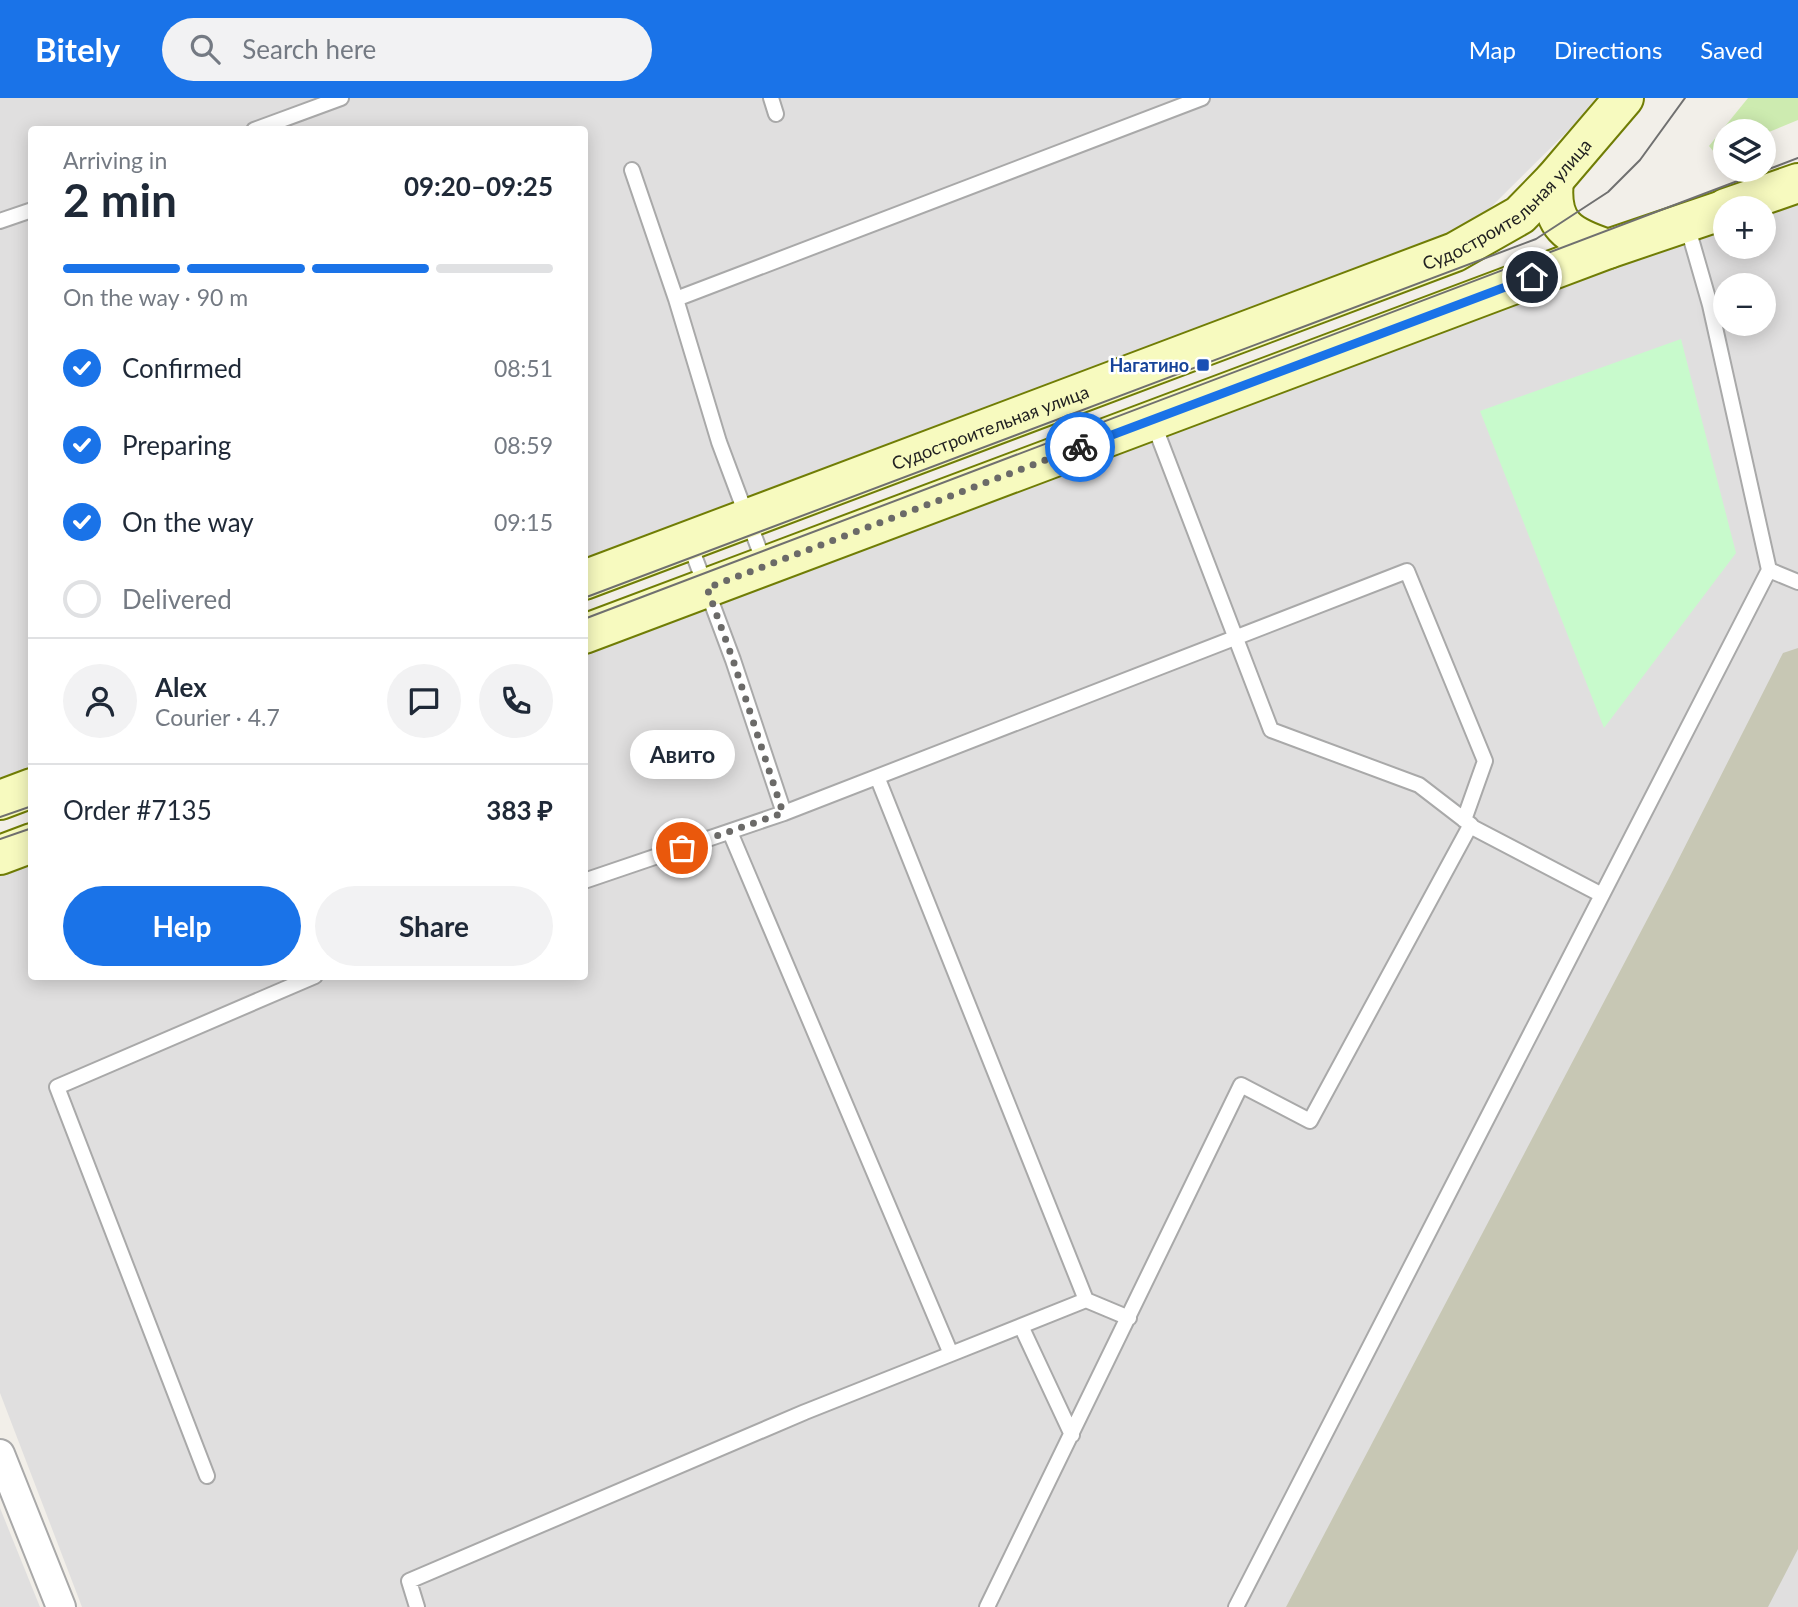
<!DOCTYPE html>
<html lang="en">
<head>
<meta charset="utf-8">
<style>
	body { margin:0; font-family:Lato,sans-serif; background:#f2f2f3; color:#1f2937; height:100vh; display:flex; flex-direction:column; font-size:26px; white-space:nowrap }
	* { box-sizing:border-box; margin:0 }
	p { font-size:23px; color:#747a83 }
	.icon { flex:none; width:38px; height:38px; fill:none; stroke:currentColor; stroke-width:2; stroke-linecap:round; stroke-linejoin:round }
	.map { position:relative; flex:1; overflow:hidden }
	.panel { position:absolute; left:28px; top:28px; width:560px; height:854px; display:flex; flex-direction:column; background:#fff; border-radius:7px; box-shadow:0 4px 18px #0003 }
	.panel>* { flex:none }
	.fabs { position:absolute; left:1713px; top:21px; display:grid; gap:14px }
	.fabs a { display:grid; place-items:center; width:63px; height:63px; border-radius:50%; background:#fff; box-shadow:0 4px 18px #0003; font-size:35px }
	.pin { position:absolute; display:grid; place-items:center; width:60px; height:60px; color:#fff; margin:-30px; border:4px solid #fff; border-radius:50%; box-shadow:0 2px 7px #0007 }
	.courier { position:absolute; display:grid; place-items:center; width:70px; height:70px; margin:-35px; border:5px solid #1a73e8; border-radius:50%; background:#fff; color:#222; box-shadow:0 2px 9px #0007 }
	.bubble { position:absolute; height:49px; border-radius:24px; background:#fff; box-shadow:0 4px 18px #0003; font-size:23px; font-weight:700; line-height:49px; text-align:center }
	.summary em { font-style:normal; font-weight:700 }
	.summary div { display:flex; flex-direction:column-reverse }
	.summary { display:flex; align-items:center; justify-content:space-between; height:119px; padding:0 35px }
	h1 { font-size:46px; font-weight:700; line-height:52px }
	.bar { display:grid; grid-template-columns:repeat(4,1fr); gap:10px 7px; align-content:center; height:84px; padding:0 35px }
	.bar i { height:9px; border-radius:5px; background:#e0e1e3 }
	.bar .on { background:#1a73e8 }
	.bar p { grid-column:span 4 }
	.line { display:flex; align-items:center; gap:18px; padding:0 35px; border-top:2px solid #e0e1e3 }
	.line div { flex:1 }
	.round { display:grid; place-items:center; flex:none; width:74px; height:74px; border-radius:37px; background:#f2f2f3 }
	ol { padding:0 35px; list-style:none }
	li { display:flex; align-items:center; gap:21px; height:77px }
	li p { margin-inline-start:auto }
	li .icon { padding:7px; border-radius:50%; background:#1a73e8; color:#fff; stroke-width:4 }
	li:last-child { color:#747a83 }
	li i { width:38px; height:38px; border:4px solid #e0e1e3; border-radius:50% }
	.action { display:flex; gap:14px; margin-top:auto; padding:14px 35px }
	.action a { flex:1; height:80px; border-radius:42px; background:#1a73e8; color:#fff; font-size:28px; font-weight:700; line-height:80px; text-align:center }
	.action a+a { background:#f2f2f3; color:#1f2937 }
	header { display:flex; align-items:center; gap:42px; box-sizing:border-box; height:98px; padding:0 35px; background:#1a73e8; color:#fff }
	header strong { font-size:33px }
	nav { display:flex; gap:38px; margin-inline-start:auto; font-size:24px }
	.search { width:490px; height:63px; background:#f2f2f3; display:flex; align-items:center; gap:18px; box-sizing:border-box; padding:0 24px; border-radius:38px; color:#747a83; font-size:26px }
	.map>svg:first-child { display:block }
</style>
</head>
<body>
<header>
<strong>Bitely</strong>
<div class="search"><svg class="icon" aria-label="search" viewBox="0 0 24 24"><circle cx="10" cy="10" r="6"/><path d="M15 15l6 6"/></svg>Search here</div>
<nav><a>Map</a><a>Directions</a><a>Saved</a></nav>
</header>
<div class="map">
<svg width="1798" height="1509" viewBox="0 0 1798 1509">
	<rect width="100%" height="100%" fill="#f2efe9"/>
	<path fill="#e0dfdf" fill-rule="evenodd" d="M0,0H1601L1484,116L1413,159L585,468L584,32H32V675L0,687Z
		M1798,101V1509H82L0,1295V773L31,761L32,878H584L585,552L1725,127L1726,149H1764V113ZM1726,187H1764V226H1726Z
		M0,1410L40,1509H0Z"/>
	<path fill="#c7c7b4" d="M1798,550V1451L1768,1509H1286L1669,780L1783,555Z"/>
	<path fill="#cdebb0" d="M1748,0H1798V22L1764,36V33H1726L1725,61L1718,59L1709,48Z"/>
	<path fill="#c8facc" d="M1681,241L1736,455L1604,630L1480,313Z"/>
	<g fill="none" stroke-linecap="round" stroke-linejoin="round">
		<g stroke="#a9a9a9" stroke-width="18">
			<path id="lane" d="M771,0L776,16
				M254,32L341,0
				M632,72L676,201L719,344L765,467
				M0,123L32,112
				M676,201L1202,0
				M1153,324L1271,632L1419,687L1471,727
				M1769,472L1798,484
				M878,681L1086,1202
				M784,715L1407,473L1485,663L1464,722
				M730,734L951,1256L1086,1202L1129,1220
				M584,783L784,715L733,562L689,444
				M1021,1228L1072,1337
				M207,1378L57,989L315,878
				M417,1509L409,1483L805,1314L951,1256
				M987,1509L1241,987L1310,1023L1470,728L1602,797
				M1236,1509L1769,472L1710,207L1687,127"/>
		</g>
		<g stroke="#a9a9a9" stroke-width="32">
			<path id="street" d="M0,1356L61,1509"/>
		</g>
		<g stroke="#707d05" stroke-width="42">
			<g id="secondary">
				<path d="M1554,82C1549,127 1568,138 1608,151"/>
				<path d="M1726,110L1798,85"/>
				<path id="s1" d="M584,482L1455,154L1520,117L1554,82L1624,0"/>
				<path d="M584,536L1608,151L1726,111"/>
				<path d="M0,702L32,690"/>
				<path d="M0,757L32,745"/>
			</g>
		</g>
		<use href="#lane" stroke="#fff" stroke-width="14"/>
		<use href="#street" stroke="#fff" stroke-width="28"/>
		<use href="#secondary" stroke="#f7fabf" stroke-width="38"/>
		<path stroke="#707070" stroke-width="2" d="M584,500L1536,141L1608,94L1640,62L1685,0
			M584,521L1798,60
			M0,719L32,708
			M0,741L32,730"/>
	</g>
	<g fill="none" stroke-linecap="round" stroke-linejoin="round">
		<path stroke="#6b6a68" stroke-width="7" stroke-dasharray="0 12.6" d="M682,750L783,715L733,562L707,490L1080,349"/>
		<path stroke="#1a73e8" stroke-width="9" d="M1080,349L1532,179"/>
	</g>
	<rect fill="#1a4fb4" stroke="#fff" stroke-width="2.5" x="1196" y="260" width="14" height="14" rx="3.5"/>
	<g text-anchor="middle" dominant-baseline="central" stroke-width="5" stroke-linejoin="round" paint-order="stroke">
		<g font-size="18" fill="#222" stroke="#fff">
			<text stroke="none"><textPath href="#s1" startOffset="1001">Судостроительная улица</textPath></text>
			<text stroke="none"><textPath href="#s1" startOffset="434">Судостроительная улица</textPath></text>
		</g>
		<g font-size="18" font-weight="bold" fill="#164399" stroke="#fff" text-anchor="end">
			<text x="1189" y="267">Нагатино</text>
		</g>
	</g>
</svg>
<div class="fabs">
<a><svg class="icon" aria-label="layers" viewBox="0 0 24 24"><path d="M12 4l9 5-9 5-9-5zM3 14l9 5 9-5"/></svg></a>
<a>+</a>
<a>−</a>
</div>
<div class="pin" style="left:682px;top:750px;background:#ea580c"><svg class="icon" aria-label="bag" viewBox="0 0 24 24"><path d="M5 8h14l-1 12H6zM9 8a3 3 0 0 1 6 0"/></svg></div>
<div class="pin" style="left:1532px;top:179px;background:#1f2937"><svg class="icon" aria-label="home" viewBox="0 0 24 24"><path d="M3 11l9-7 9 7M6 9v11h12V9"/></svg></div>
<div class="courier" style="left:1080px;top:349px"><svg class="icon" aria-label="bike" viewBox="0 0 24 24"><circle cx="6" cy="16" r="4"/><circle cx="18" cy="16" r="4"/><path d="M6 16l4-8h5l3 8M10 8l3 8H6M13 5h3"/></svg></div>
<div class="bubble" style="left:630px;top:632px;width:105px">Авито</div>
<section class="panel">
<div class="summary"><div><h1>2 min</h1><p>Arriving in</p></div><em>09:20–09:25</em></div>
<div class="bar"><i class="on"></i><i class="on"></i><i class="on"></i><i></i><p>On the way · 90 m</p></div>
<ol>
<li><svg class="icon" aria-label="check" viewBox="0 0 24 24"><path d="M5 12l5 5 9-10"/></svg>Confirmed<p>08:51</p></li>
<li><svg class="icon" aria-label="check" viewBox="0 0 24 24"><path d="M5 12l5 5 9-10"/></svg>Preparing<p>08:59</p></li>
<li><svg class="icon" aria-label="check" viewBox="0 0 24 24"><path d="M5 12l5 5 9-10"/></svg>On the way<p>09:15</p></li>
<li><i></i>Delivered</li>
</ol>
<div class="line" style="height:126px"><a class="round"><svg class="icon" aria-label="person" viewBox="0 0 24 24"><circle cx="12" cy="8" r="4"/><path d="M4 21q1-7 8-7t8 7"/></svg></a><div><b>Alex</b><p>Courier · 4.7</p></div><a class="round"><svg class="icon" aria-label="chat" viewBox="0 0 24 24"><path d="M4 5h16v11H9l-5 4z"/></svg></a><a class="round"><svg class="icon" aria-label="phone" viewBox="0 0 24 24"><path d="M5 4h4l2 5-3 2q2 4 5 5l2-3 5 2v4C11 20 4 13 5 4z"/></svg></a></div>
<div class="line" style="height:91px"><div>Order #7135</div><b>383 ₽</b></div>
<div class="action"><a>Help</a><a>Share</a></div>
</section>
</div>
</body>
</html>
